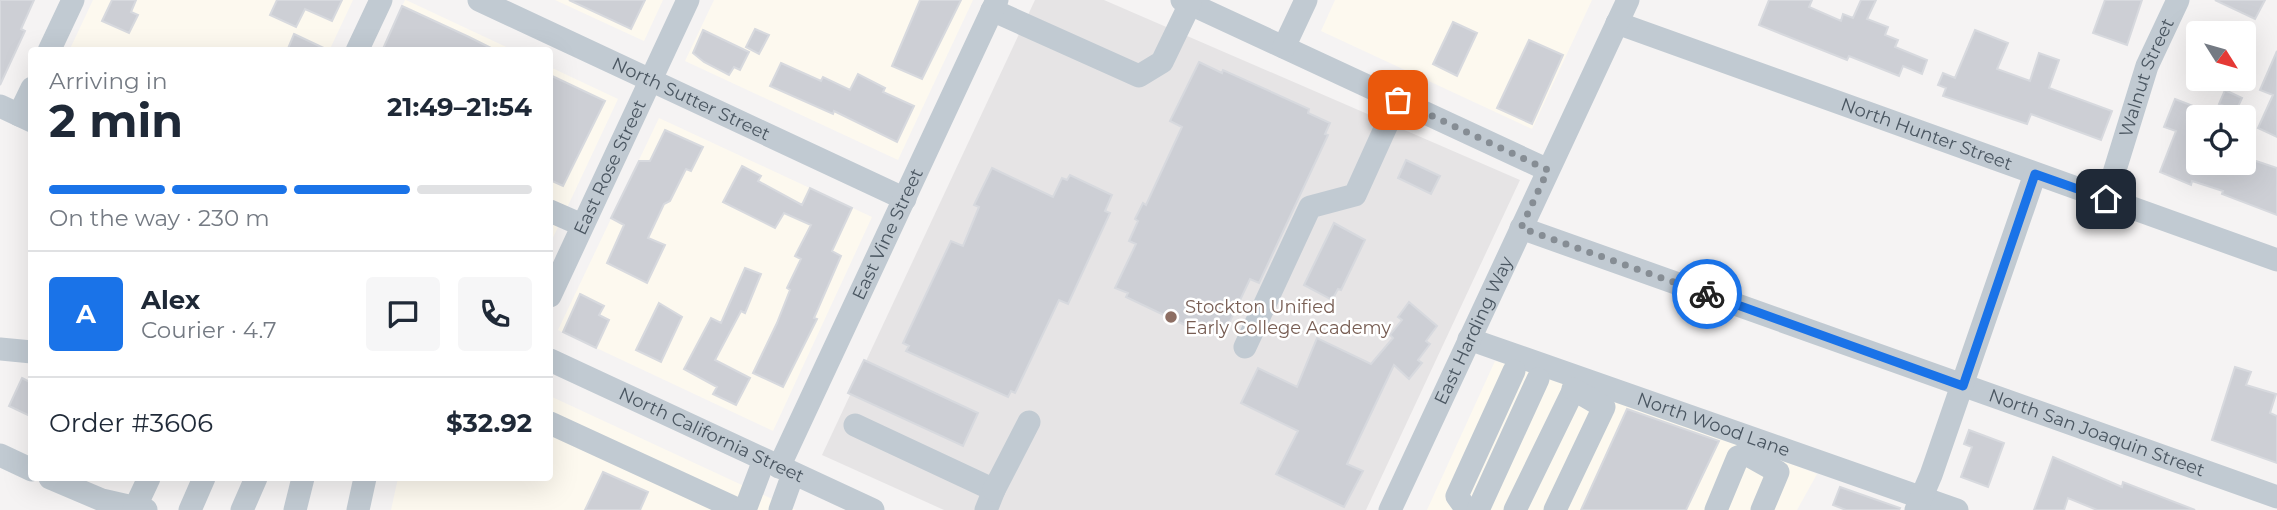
<!DOCTYPE html>
<html lang="en">
<head>
<meta charset="utf-8">
<style>
	body { margin:0; font-family:Montserrat,sans-serif; background:#f6f6f7; color:#1f2937; height:100vh; display:flex; flex-direction:column; font-size:26px; white-space:nowrap }
	* { box-sizing:border-box; margin:0 }
	p { font-size:23px; color:#747a83 }
	.icon { flex:none; width:38px; height:38px; fill:none; stroke:currentColor; stroke-width:2; stroke-linecap:round; stroke-linejoin:round }
	.map { position:relative; flex:1; overflow:hidden }
	.drawer { position:absolute; left:28px; top:47px; width:525px; height:434px; display:flex; flex-direction:column; background:#fff; border-radius:7px; box-shadow:0 7px 28px #0002 }
	.drawer>* { flex:none }
	.needle { width:46px; rotate:127deg }
	.fabs { position:absolute; left:2186px; top:21px; display:grid; gap:14px }
	.fabs a { display:grid; place-items:center; width:70px; height:70px; border-radius:7px; background:#fff; box-shadow:0 7px 28px #0002; font-size:35px }
	.pin { position:absolute; display:grid; place-items:center; width:60px; height:60px; color:#fff; margin:-30px; border-radius:14px; box-shadow:0 4px 10px #0006 }
	.courier { position:absolute; display:grid; place-items:center; width:70px; height:70px; margin:-35px; border:5px solid #1a73e8; border-radius:50%; background:#fff; color:#222; box-shadow:0 2px 9px #0007 }
	.overview em { font-style:normal; font-weight:700 }
	.overview div { display:flex; flex-direction:column-reverse }
	.overview { display:flex; align-items:center; justify-content:space-between; height:119px; padding:0 21px }
	h1 { font-size:46px; font-weight:700; line-height:52px }
	.bar { display:grid; grid-template-columns:repeat(4,1fr); gap:10px 7px; align-content:center; height:84px; padding:0 21px }
	.bar i { height:9px; border-radius:5px; background:#e0e1e3 }
	.bar .active { background:#1a73e8 }
	.bar p { grid-column:span 4 }
	.line { display:flex; align-items:center; gap:18px; padding:0 21px; border-top:2px solid #e0e1e3 }
	.line div { flex:1 }
	.round { display:grid; place-items:center; flex:none; width:74px; height:74px; border-radius:7px; background:#f6f6f7 }
	.map>svg:first-child { display:block }
</style>
</head>
<body>
<div class="map">
<svg width="2277" height="510" viewBox="0 0 2277 510">
	<rect width="100%" height="100%" fill="#f5f3f3"/>
	<path fill="#fdf9ef" d="M93,0H353L329,51H69Z
		M405,0H406L515,51H381Z
		M555,0H663L644,41Z
		M714,0H973L898,160L685,61Z
		M1335,0H1592L1532,129L1321,31Z
		M550,67L618,99L550,244Z
		M659,118L872,217L773,431L558,330Z
		M1495,361L1597,389L1817,474L1797,510H1427Z
		M550,396L796,510H391L398,478H550Z"/>
	<path fill="#e6e4e5" d="M1035,0H1104L1520,180L1366,510H944L822,455Z"/>
	<path fill="#cdcfd5" stroke="#d7d9de" stroke-width="2" d="M0,0H34L21,29L25,31L0,85Z
		M112,0H136L131,12L138,15L129,33L102,21Z
		M277,0H342L332,21L305,9L296,27L270,15Z
		M569,0H645L631,29Z
		M920,0H961L922,79L892,66Z
		M1769,0H1812L1809,7L1841,21L1843,14L1853,18L1861,0H1876L1867,19L1888,27L1885,35L1898,40L1895,47L1927,60L1922,74L1903,66L1899,76L1849,56L1847,60L1759,25Z
		M2105,0H2142L2127,45L2093,33Z
		M2215,0H2265L2255,19Z
		M402,6L469,37L497,51H382Z
		M1453,22L1477,33L1457,76L1433,64Z
		M755,29L769,35L759,54L746,47Z
		M703,30L749,52L740,70L734,67L729,75L704,62L693,53Z
		M1975,30L2008,43L1997,69L2030,81L2039,53L2059,60L2049,88L2112,111L2101,140L2031,114L2027,124L1943,96L1946,88L1938,85L1943,73L1955,78Z
		M294,34L330,51H287Z
		M1529,40L1563,55L1532,124L1497,108Z
		M2277,51V137L2258,128L2273,95L2260,90Z
		M1199,62L1222,73L1223,70L1309,109L1308,113L1330,123L1325,134L1328,135L1259,283L1250,279L1223,336L1210,330L1208,336L1126,297L1128,293L1115,288L1136,244L1129,241L1138,221L1135,219L1143,203L1146,205L1182,127L1170,121Z
		M781,63L821,81L823,77L850,90L858,74L885,88L883,92L914,106L897,142L834,111L833,114L770,86Z
		M550,75L605,101L563,186L550,180Z
		M2225,90L2242,98L2236,111L2219,104Z
		M2175,99L2198,108V163H2244V157L2277,168V215L2222,194L2223,191L2192,181L2191,185L2160,172L2176,131L2164,127Z
		M665,130L703,147L691,171L686,169L670,201L664,204L648,238L665,245L647,283L607,263L624,225L611,218L639,161H650Z
		M1406,160L1440,176L1431,194L1398,178Z
		M742,166L761,176L758,181L802,205L810,188L852,208L832,251L841,256L814,318L817,319L783,387L753,373L777,323L790,290L787,288L801,259L795,256L811,225L784,213L775,228L723,202Z
		M992,168L1053,197L1062,178L1067,180L1070,175L1112,195L1105,211L1110,213L1068,304L1059,300L1015,393L1011,391L1008,397L906,351L909,346L903,343L951,241L963,246L979,207L974,205Z
		M1334,223L1365,240L1341,290L1338,289L1332,300L1304,285Z
		M745,268L761,274L745,313L741,311L715,360L750,378L736,405L713,394L717,387L684,369L711,318L721,323Z
		M580,294L604,306L599,315L609,320L596,348L563,332Z
		M1409,302L1437,326L1426,341L1430,344L1418,360L1422,363L1409,379L1394,365L1347,464L1363,471L1344,507L1276,474L1298,431L1241,403L1258,368L1297,387L1317,338L1371,364L1393,338L1390,335L1402,320L1398,317Z
		M659,303L682,317L661,362L636,350Z
		M864,360L978,413L963,446L848,393Z
		M2235,367L2251,372L2246,385L2276,394L2270,413L2277,416V463L2212,440Z
		M22,378L32,383V417L9,406Z
		M1627,409L1719,441L1686,510H1581Z
		M1969,430L2004,443L1988,487L1961,477L1972,447L1964,444Z
		M2053,457L2122,487L2123,482L2195,510H2097L2068,498L2064,510H2034Z
		M603,472L648,492L640,510H585Z
		M1840,487L1900,508L1899,510H1846L1833,505Z"/>
	<g fill="none" stroke-linecap="round" stroke-linejoin="round">
		<g stroke="#c1cad2" stroke-width="23">
			<path id="s1" d="M479,0L905,199"/>
			<path d="M1182,0L1548,170"/>
			<path d="M992,10L1139,76L1162,62L1190,4"/>
			<path id="s2" d="M1617,23L2277,260"/>
			<path d="M1284,47L1306,0"/>
			<path d="M49,51L73,0"/>
			<path d="M357,51L381,0"/>
			<path d="M0,106L32,121"/>
			<path d="M19,115L32,88"/>
			<path id="s3" d="M2106,199L2147,66L2178,0"/>
			<path d="M550,211L582,225"/>
			<path id="s4" d="M1521,228L2277,497"/>
			<path id="s5" d="M550,296L688,0"/>
			<path id="s6" d="M1469,339L1957,510"/>
			<path d="M1245,347L1310,207L1355,195L1398,100"/>
			<path d="M0,349L32,352"/>
			<path id="s7" d="M550,360L873,510"/>
			<path d="M550,423L739,510"/>
			<path d="M855,425L994,490L986,510"/>
			<path d="M0,455L32,470"/>
			<path id="s8" d="M779,467L997,0"/>
			<path d="M50,478L102,500L146,510"/>
			<path d="M994,490L1029,422"/>
			<path d="M134,510L149,478"/>
			<path d="M190,510L204,478"/>
			<path d="M242,510L256,478"/>
			<path d="M295,510L303,478"/>
			<path d="M358,510L365,478"/>
			<path d="M745,510L764,460"/>
			<path d="M780,510L793,474"/>
			<path id="s9" d="M1390,510L1628,0"/>
			<path d="M1467,510L1457,496L1514,371"/>
			<path d="M1478,510L1538,379"/>
			<path d="M1515,510L1574,389"/>
			<path d="M1555,510L1604,407L1573,389"/>
			<path d="M1716,510L1738,457L1746,454L1778,472L1762,510"/>
			<path d="M1916,510L1931,475L2035,174"/>
		</g>
	</g>
	<g fill="none" stroke-linecap="round" stroke-linejoin="round">
		<path stroke="#868d94" stroke-width="7" stroke-dasharray="0 12.6" d="M1398,100L1548,170L1521,228L1707,294"/>
		<path stroke="#1a73e8" stroke-width="9" d="M1707,294L1963,386L2035,174L2106,199"/>
	</g>
	<circle fill="#8d6e63" stroke="#fff" stroke-width="2.5" cx="1171" cy="317" r="7"/>
	<g text-anchor="middle" dominant-baseline="central" stroke-width="5" stroke-linejoin="round" paint-order="stroke">
		<g font-size="18" fill="#4a5661" stroke="#fff">
			<text stroke="none"><textPath href="#s3" startOffset="128">Walnut Street</textPath></text>
			<text stroke="none"><textPath href="#s1" startOffset="234">North Sutter Street</textPath></text>
			<text stroke="none"><textPath href="#s2" startOffset="329">North Hunter Street</textPath></text>
			<text stroke="none"><textPath href="#s5" startOffset="142">East Rose Street</textPath></text>
			<text stroke="none"><textPath href="#s8" startOffset="257">East Vine Street</textPath></text>
			<text stroke="none"><textPath href="#s9" startOffset="198">East Harding Way</textPath></text>
			<text stroke="none"><textPath href="#s6" startOffset="259">North Wood Lane</textPath></text>
			<text stroke="none"><textPath href="#s4" startOffset="611">North San Joaquin Street</textPath></text>
			<text stroke="none"><textPath href="#s7" startOffset="178">North California Street</textPath></text>
		</g>
		<g font-size="18" fill="#785e54" stroke="#fff" text-anchor="start">
			<text x="1185" y="307">Stockton Unified<tspan x="1185" dy="21">Early College Academy</tspan></text>
		</g>
	</g>
</svg>
<div class="fabs">
<a><svg class="needle" viewBox="-14 -14 28 28"><path d="M0-13l5 13h-10z" fill="#e53935"/><path d="M0 13l5-13h-10z" fill="#747a83"/></svg></a>
<a><svg class="icon" aria-label="locate" viewBox="0 0 24 24"><circle cx="12" cy="12" r="6"/><path d="M12 2v4M12 18v4M2 12h4M18 12h4"/></svg></a>
</div>
<div class="pin" style="left:1398px;top:100px;background:#ea580c"><svg class="icon" aria-label="bag" viewBox="0 0 24 24"><path d="M5 8h14l-1 12H6zM9 8a3 3 0 0 1 6 0"/></svg></div>
<div class="pin" style="left:2106px;top:199px;background:#1f2937"><svg class="icon" aria-label="home" viewBox="0 0 24 24"><path d="M3 11l9-7 9 7M6 9v11h12V9"/></svg></div>
<div class="courier" style="left:1707px;top:294px"><svg class="icon" aria-label="bike" viewBox="0 0 24 24"><circle cx="6" cy="16" r="4"/><circle cx="18" cy="16" r="4"/><path d="M6 16l4-8h5l3 8M10 8l3 8H6M13 5h3"/></svg></div>
<section class="drawer">
<div class="overview"><div><h1>2 min</h1><p>Arriving in</p></div><em>21:49–21:54</em></div>
<div class="bar"><i class="active"></i><i class="active"></i><i class="active"></i><i></i><p>On the way · 230 m</p></div>
<div class="line" style="height:126px"><b class="round" style="background:#1a73e8;color:#fff">A</b><div><b>Alex</b><p>Courier · 4.7</p></div><a class="round"><svg class="icon" aria-label="chat" viewBox="0 0 24 24"><path d="M4 5h16v11H9l-5 4z"/></svg></a><a class="round"><svg class="icon" aria-label="phone" viewBox="0 0 24 24"><path d="M5 4h4l2 5-3 2q2 4 5 5l2-3 5 2v4C11 20 4 13 5 4z"/></svg></a></div>
<div class="line" style="height:91px"><div>Order #3606</div><b>$32.92</b></div>
</section>
</div>
</body>
</html>
